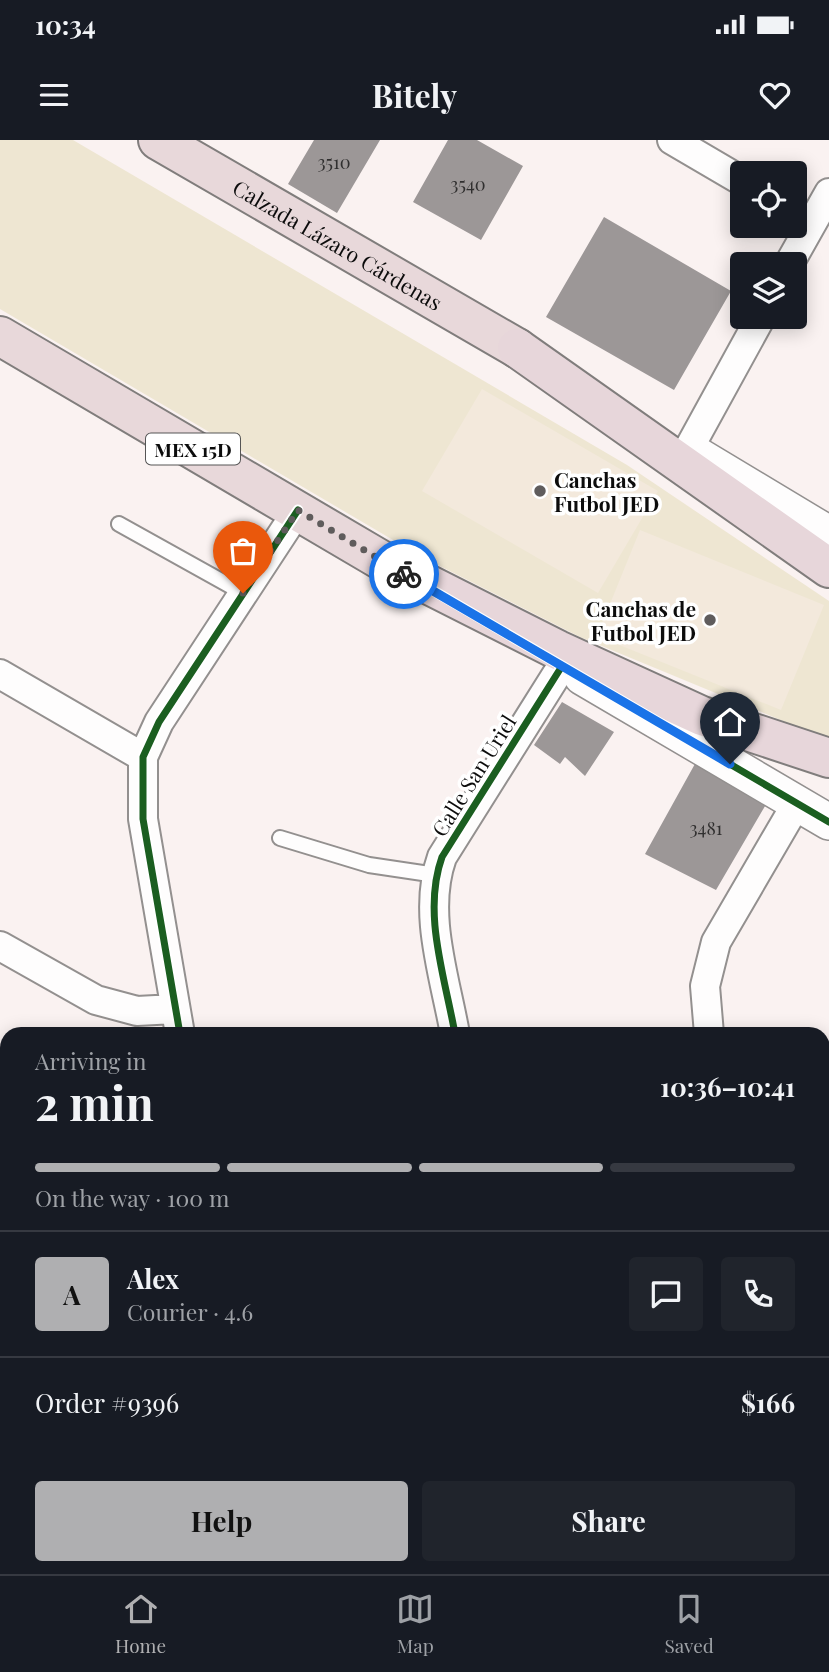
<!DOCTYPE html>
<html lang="en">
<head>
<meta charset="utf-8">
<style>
	body { margin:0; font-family:"Playfair Display",serif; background:#20242c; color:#f1f3f6; height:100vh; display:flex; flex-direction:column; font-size:26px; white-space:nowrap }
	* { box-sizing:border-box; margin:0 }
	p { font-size:23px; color:#9ea1a6 }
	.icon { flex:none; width:38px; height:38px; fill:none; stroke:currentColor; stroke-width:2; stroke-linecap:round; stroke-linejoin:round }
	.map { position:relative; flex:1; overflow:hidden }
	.panel { position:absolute; left:0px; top:887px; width:830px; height:548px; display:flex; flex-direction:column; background:#171b24; border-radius:21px 21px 0 0; box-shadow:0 4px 18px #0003 }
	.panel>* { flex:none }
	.buttons { position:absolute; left:730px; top:21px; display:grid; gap:14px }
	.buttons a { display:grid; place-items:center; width:77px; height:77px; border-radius:7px; background:#171b24; box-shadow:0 4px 18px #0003; font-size:35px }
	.pin { position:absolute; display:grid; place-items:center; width:60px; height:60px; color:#fff; margin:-72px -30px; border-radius:50% 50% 50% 0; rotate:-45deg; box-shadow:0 0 7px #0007 }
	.pin .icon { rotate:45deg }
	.courier { position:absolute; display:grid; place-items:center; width:70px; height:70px; margin:-35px; border:5px solid #1a73e8; border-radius:50%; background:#fff; color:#222; box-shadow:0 2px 9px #0007 }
	.summary em { font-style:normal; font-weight:700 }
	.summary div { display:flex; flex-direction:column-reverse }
	.summary { display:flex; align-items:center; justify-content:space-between; height:119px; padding:0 35px }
	h1 { font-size:46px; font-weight:700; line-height:52px }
	.bar { display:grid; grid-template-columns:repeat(4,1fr); gap:10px 7px; align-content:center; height:84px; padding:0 35px }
	.bar i { height:9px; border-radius:5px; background:#363941 }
	.bar .current { background:#afafb1 }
	.bar p { grid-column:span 4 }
	.line { display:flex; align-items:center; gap:18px; padding:0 35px; border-top:2px solid #363941 }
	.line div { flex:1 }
	.round { display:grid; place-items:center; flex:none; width:74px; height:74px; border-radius:7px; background:#20242c }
	.primary-button { display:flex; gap:14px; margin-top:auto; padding:14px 35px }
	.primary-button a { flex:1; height:80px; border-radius:7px; background:#afafb1; color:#111; font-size:28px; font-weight:700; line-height:80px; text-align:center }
	.primary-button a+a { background:#20242c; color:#f1f3f6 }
	.status { display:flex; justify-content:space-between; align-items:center; height:49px; padding:0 35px; background:#171b24; direction:ltr }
	.status svg { height:19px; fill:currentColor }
	header { display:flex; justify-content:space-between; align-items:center; height:91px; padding:0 35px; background:#171b24; font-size:32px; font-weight:700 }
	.menu { display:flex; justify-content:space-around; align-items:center; height:98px; border-top:2px solid #363941; background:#171b24; font-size:19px; color:#9ea1a6 }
	.menu a { display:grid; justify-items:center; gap:4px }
	.menu .current { color:#afafb1 }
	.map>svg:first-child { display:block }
</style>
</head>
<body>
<div class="status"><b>10:34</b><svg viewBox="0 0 49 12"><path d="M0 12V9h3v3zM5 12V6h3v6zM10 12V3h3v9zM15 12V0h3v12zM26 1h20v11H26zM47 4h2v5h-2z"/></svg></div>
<header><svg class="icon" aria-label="menu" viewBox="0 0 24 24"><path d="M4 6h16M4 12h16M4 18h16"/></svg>Bitely<svg class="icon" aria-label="heart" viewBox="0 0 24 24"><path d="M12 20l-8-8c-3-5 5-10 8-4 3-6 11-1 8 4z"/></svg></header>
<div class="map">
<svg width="829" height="1434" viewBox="0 0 829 1434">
	<rect width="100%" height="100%" fill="#faf2f1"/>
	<path fill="#eee6d2" d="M0,0H73L627,325L829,461V600L580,497L422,417L0,169Z"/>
	<path fill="#f3e9dc" d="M482,249L658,351L598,453L422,351Z
		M640,390L824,465L781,570L597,496Z"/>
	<path fill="#9c9797" d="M314,0H380L337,73L288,44Z
		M448,0H477L523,26L481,100L413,62Z
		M604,77L731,151L674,250L546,177Z
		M562,562L614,592L585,636L565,617L560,624L534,605Z
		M696,622L768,661L716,750L645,714Z
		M822,1116H829V1182L822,1183Z
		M7,1125V1198H0V1128Z"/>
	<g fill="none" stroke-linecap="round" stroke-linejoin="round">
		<g stroke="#93908f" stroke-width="18">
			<path id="service" d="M119,384L243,453
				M280,698L369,725L436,735
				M0,1067L7,1080
				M0,1100L7,1096"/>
		</g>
		<g stroke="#93908f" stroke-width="32">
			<path id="minor" d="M672,0L742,41
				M789,124L829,53
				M688,310L761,177
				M0,534L143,617
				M0,806L96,860L137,871L175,869
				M180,894L143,679V617L159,582L298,370
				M455,894C445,837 422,773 442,717L562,526
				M709,894L705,846L716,802L797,663
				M0,1328L7,1350
				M32,1428L34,1434
				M309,1428L310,1434
				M566,1428L568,1434
				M808,1428L810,1434"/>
		</g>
		<g stroke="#93908f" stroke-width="38">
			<path id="tertiary" d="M691,311L829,394
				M582,537L829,682"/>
		</g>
		<g stroke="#807d7c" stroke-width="42">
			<path id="primary" d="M822,1229H829
				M0,1240H7
				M822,1277H829
				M0,1295L7,1294"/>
		</g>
		<g stroke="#807d7c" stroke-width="42">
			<g id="trunk">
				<path id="s1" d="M158,0L517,208"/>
				<path d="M0,196L386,423"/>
			</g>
		</g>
		<g stroke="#807d7c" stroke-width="42">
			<path id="motorway" d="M517,208L829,428
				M386,423L558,510L702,576L829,618"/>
		</g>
		<use href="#service" stroke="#fefdfd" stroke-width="14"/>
		<use href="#minor" stroke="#fefdfd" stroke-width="28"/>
		<use href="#tertiary" stroke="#fefdfd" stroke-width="35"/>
		<use href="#primary" stroke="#eadada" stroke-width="38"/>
		<use href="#trunk" stroke="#e8d8da" stroke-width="38"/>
		<use href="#motorway" stroke="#e7d6da" stroke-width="38"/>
		<g stroke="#fff" stroke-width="11">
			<path id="cycleway" d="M386,423L829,682
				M180,894L143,679V617L159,582L298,370
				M455,894C445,837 422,773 442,717L562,526"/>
		</g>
		<use href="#cycleway" stroke="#1b5e20" stroke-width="7"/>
	</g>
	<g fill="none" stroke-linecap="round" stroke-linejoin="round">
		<path stroke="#5f5c5c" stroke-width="7" stroke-dasharray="0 12.6" d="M243,453L298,370L404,434"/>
		<path stroke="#1a73e8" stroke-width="9" d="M404,434L730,624"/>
	</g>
	<g fill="#5f5c5c" stroke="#fff" stroke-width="2.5">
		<circle cx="540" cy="351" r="7"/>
		<circle cx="710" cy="480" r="7"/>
	</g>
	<g text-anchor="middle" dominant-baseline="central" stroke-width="7" stroke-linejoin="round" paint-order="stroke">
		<g font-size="18" fill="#302f2f">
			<text x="334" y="22">3510</text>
			<text x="468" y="44">3540</text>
			<text x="706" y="688">3481</text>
		</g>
		<rect fill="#fff" stroke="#555" stroke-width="2" x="146" y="293.5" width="94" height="31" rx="5"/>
		<g font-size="19" font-weight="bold" fill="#0c0c0c">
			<text x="193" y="309">MEX 15D</text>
		</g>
		<g font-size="21" fill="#0c0c0c" stroke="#fff">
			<text stroke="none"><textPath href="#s1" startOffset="208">Calzada Lázaro Cárdenas</textPath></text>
			<text transform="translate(473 635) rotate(-58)">Calle San Uriel</text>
		</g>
		<g font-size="21" font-weight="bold" fill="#0c0c0c" stroke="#fff" text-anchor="start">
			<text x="554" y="339">Canchas<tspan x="554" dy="24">Futbol JED</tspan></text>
			<text x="696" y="468" text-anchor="end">Canchas de<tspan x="696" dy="24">Futbol JED</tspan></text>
		</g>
	</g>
</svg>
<div class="buttons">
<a><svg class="icon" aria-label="locate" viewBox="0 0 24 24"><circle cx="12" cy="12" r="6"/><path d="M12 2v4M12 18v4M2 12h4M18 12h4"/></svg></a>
<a><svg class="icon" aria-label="layers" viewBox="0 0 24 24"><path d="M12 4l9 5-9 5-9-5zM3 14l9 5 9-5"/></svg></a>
</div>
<div class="pin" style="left:243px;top:453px;background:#ea580c"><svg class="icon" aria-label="bag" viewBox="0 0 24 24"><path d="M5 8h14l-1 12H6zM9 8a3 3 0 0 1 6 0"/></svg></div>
<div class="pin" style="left:730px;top:624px;background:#1f2937"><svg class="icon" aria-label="home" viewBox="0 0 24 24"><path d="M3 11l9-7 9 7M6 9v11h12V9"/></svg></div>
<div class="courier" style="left:404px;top:434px"><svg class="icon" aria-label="bike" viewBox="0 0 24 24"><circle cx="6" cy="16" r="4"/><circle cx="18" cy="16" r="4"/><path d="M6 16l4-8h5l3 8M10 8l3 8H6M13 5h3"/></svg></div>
<section class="panel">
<div class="summary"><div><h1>2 min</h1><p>Arriving in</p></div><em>10:36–10:41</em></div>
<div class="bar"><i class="current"></i><i class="current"></i><i class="current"></i><i></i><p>On the way · 100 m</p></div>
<div class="line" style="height:126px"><b class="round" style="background:#afafb1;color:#111">A</b><div><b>Alex</b><p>Courier · 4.6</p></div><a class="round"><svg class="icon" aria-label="chat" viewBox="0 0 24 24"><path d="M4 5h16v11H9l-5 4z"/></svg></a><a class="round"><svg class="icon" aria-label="phone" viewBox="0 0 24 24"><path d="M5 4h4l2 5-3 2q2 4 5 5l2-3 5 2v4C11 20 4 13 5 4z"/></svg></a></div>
<div class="line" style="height:91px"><div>Order #9396</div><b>$166</b></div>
<div class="primary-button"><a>Help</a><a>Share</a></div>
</section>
</div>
<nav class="menu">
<a class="current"><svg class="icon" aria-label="home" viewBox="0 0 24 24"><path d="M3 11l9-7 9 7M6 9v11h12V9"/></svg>Home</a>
<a><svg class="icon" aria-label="map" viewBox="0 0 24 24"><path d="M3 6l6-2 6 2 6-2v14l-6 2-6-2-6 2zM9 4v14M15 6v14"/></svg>Map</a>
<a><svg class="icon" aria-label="saved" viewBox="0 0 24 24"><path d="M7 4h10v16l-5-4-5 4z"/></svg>Saved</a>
</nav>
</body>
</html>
